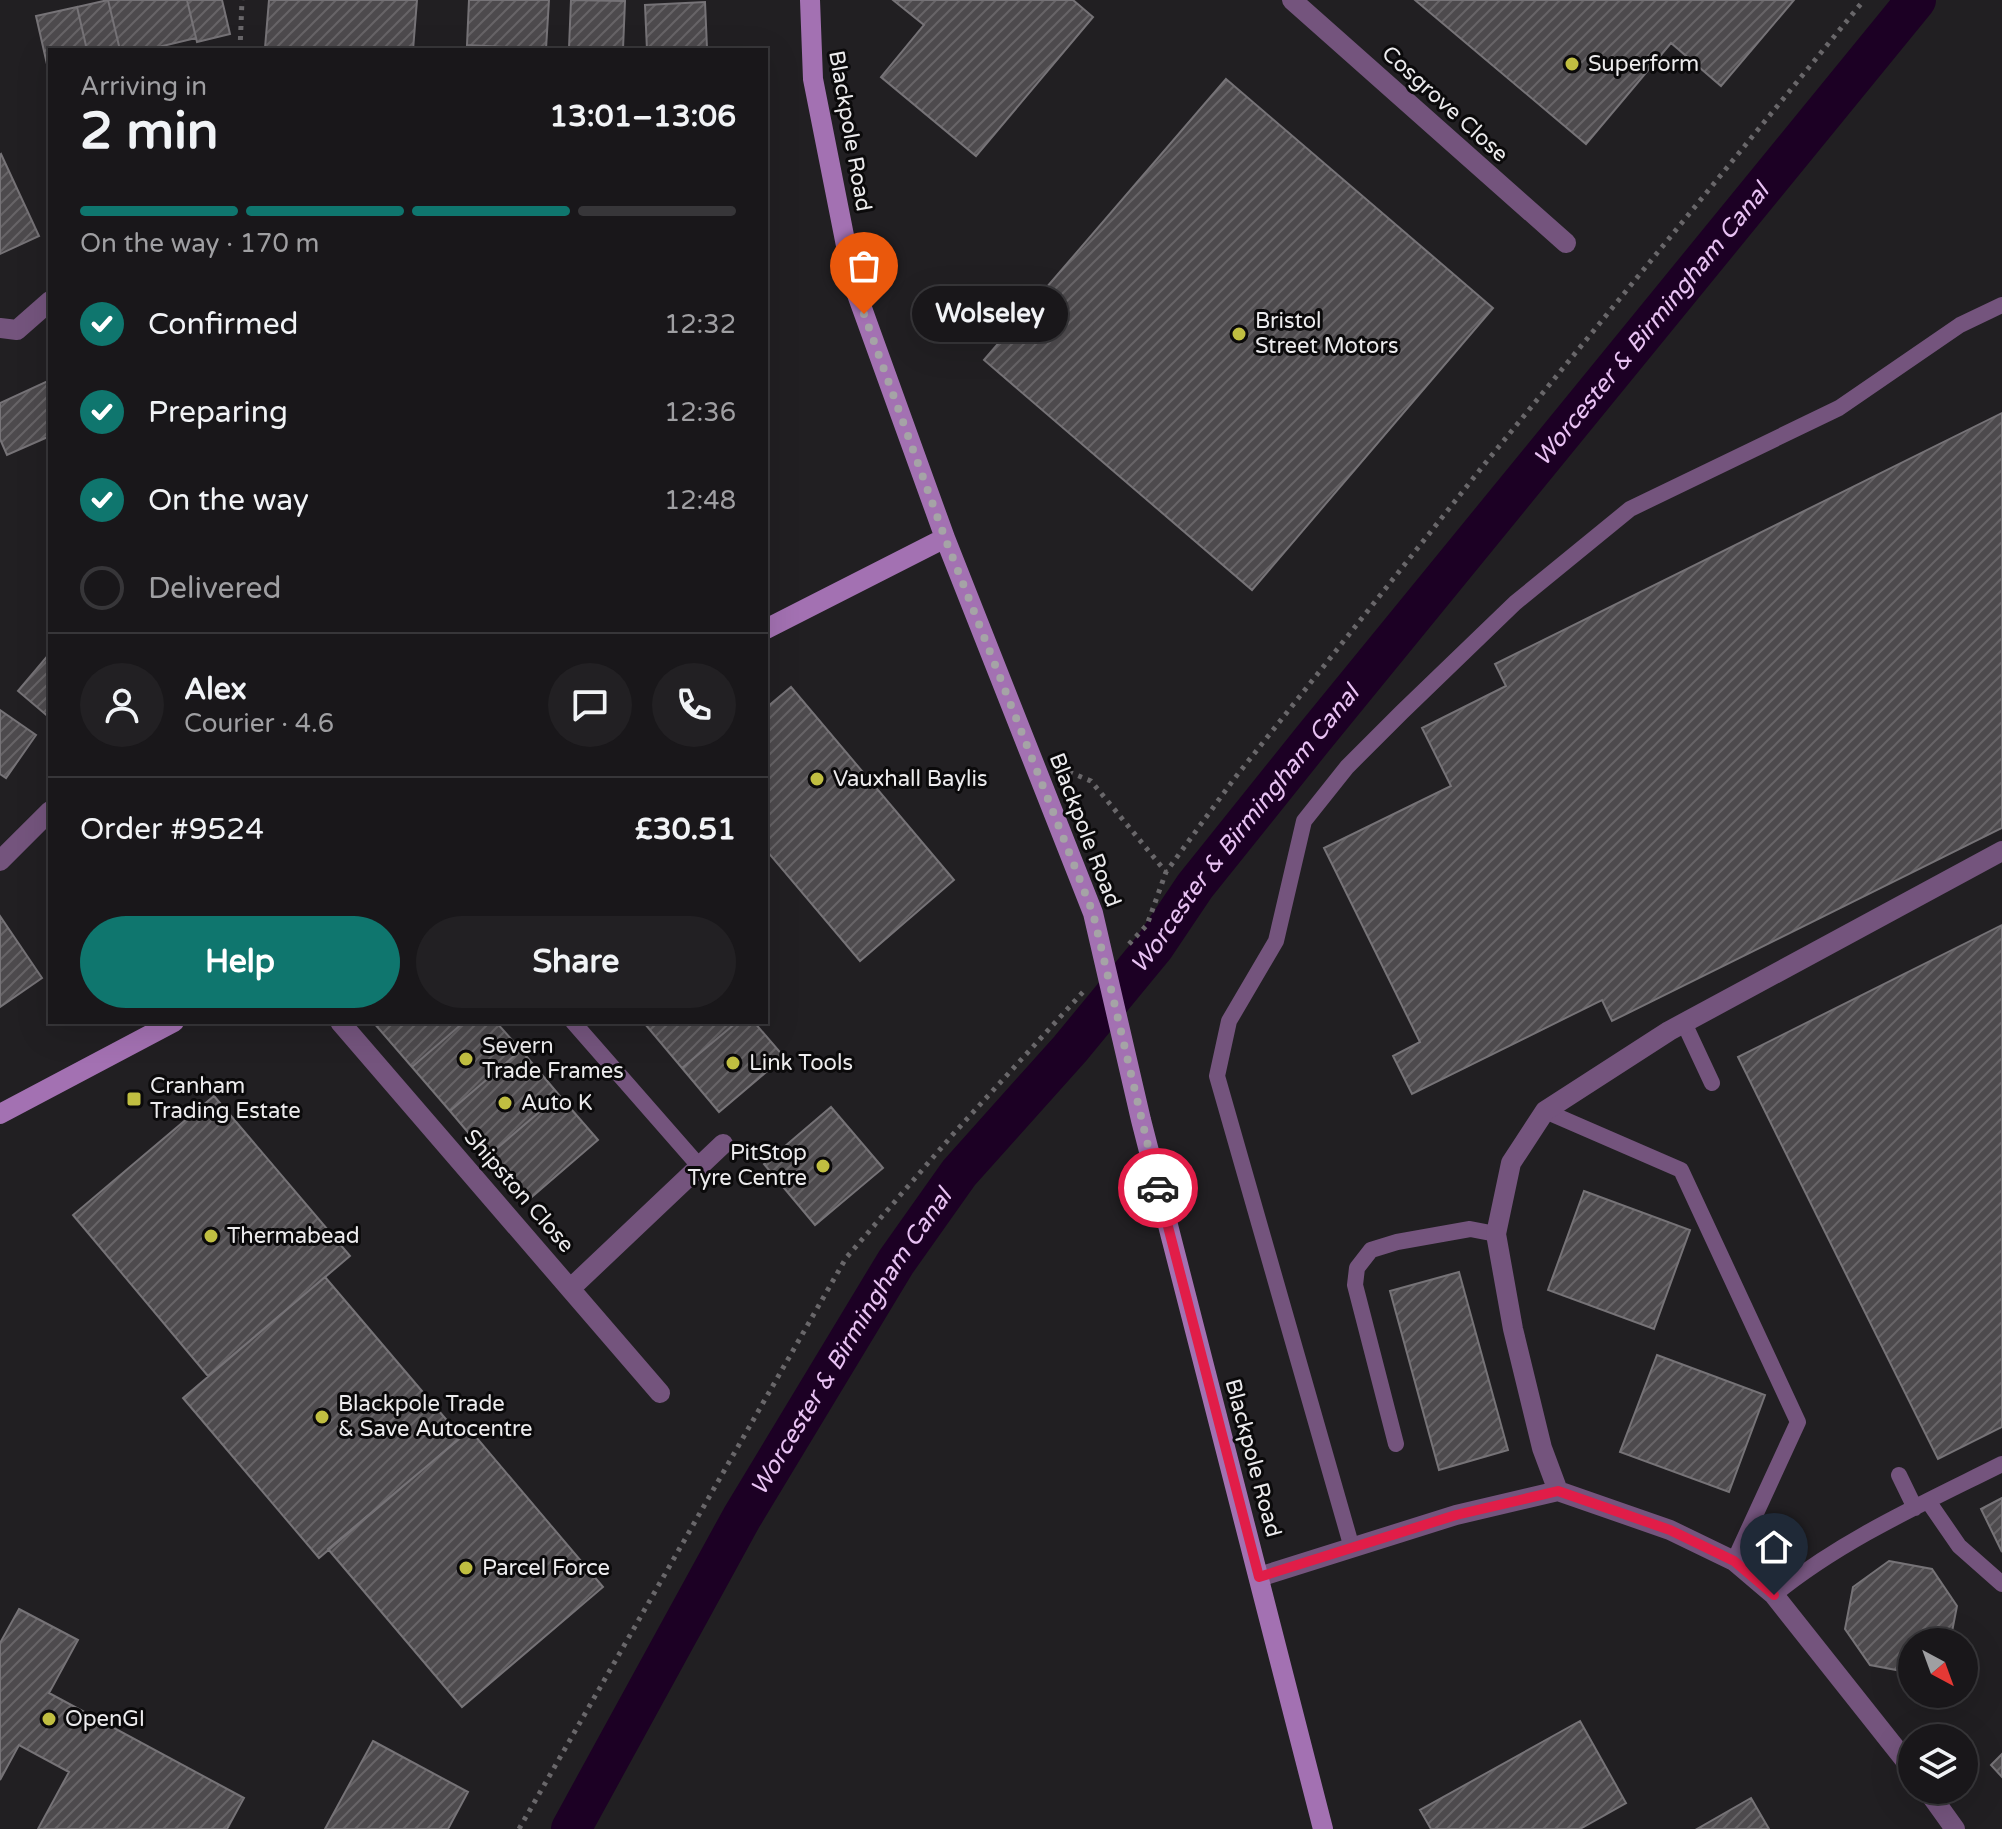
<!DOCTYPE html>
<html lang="en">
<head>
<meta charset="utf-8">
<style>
	body { margin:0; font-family:"Varela Round",sans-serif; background:#222023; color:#f1f3f6; height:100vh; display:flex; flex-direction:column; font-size:30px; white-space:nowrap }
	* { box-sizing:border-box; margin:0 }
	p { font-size:26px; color:#9f9fa2 }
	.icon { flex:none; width:44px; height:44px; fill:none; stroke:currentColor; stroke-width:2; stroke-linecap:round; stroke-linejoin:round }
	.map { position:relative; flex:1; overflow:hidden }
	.drawer { position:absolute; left:48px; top:48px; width:720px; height:976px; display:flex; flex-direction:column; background:#19171a; border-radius:0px; box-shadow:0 8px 32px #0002,0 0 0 2px #373639 }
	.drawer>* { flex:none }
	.needle { width:52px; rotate:139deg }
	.fabs { position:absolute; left:1898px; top:1628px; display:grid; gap:16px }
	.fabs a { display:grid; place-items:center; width:80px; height:80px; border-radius:50%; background:#19171a; box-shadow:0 8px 32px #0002,0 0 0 2px #373639; font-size:40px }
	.pin { position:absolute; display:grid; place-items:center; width:68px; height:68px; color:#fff; margin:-82px -34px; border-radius:50% 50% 50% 0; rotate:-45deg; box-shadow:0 0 8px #0007 }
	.pin .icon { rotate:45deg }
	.courier { position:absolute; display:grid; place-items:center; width:80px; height:80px; margin:-40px; border:6px solid #e11d48; border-radius:50%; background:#fff; color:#222; box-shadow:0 2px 10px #0007 }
	.bubble { position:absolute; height:56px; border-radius:28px; background:#19171a; box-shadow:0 8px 32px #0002,0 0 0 2px #373639; font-size:26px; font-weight:800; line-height:56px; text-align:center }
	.head em { font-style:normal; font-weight:800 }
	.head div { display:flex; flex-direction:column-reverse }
	.head { display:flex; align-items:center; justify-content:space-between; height:136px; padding:0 32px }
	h1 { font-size:52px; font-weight:800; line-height:60px }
	.bar { display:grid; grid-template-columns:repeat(4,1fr); gap:12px 8px; align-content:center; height:96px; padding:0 32px }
	.bar i { height:10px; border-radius:6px; background:#373639 }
	.bar .on { background:#0f766e }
	.bar p { grid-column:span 4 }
	.line { display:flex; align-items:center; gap:20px; padding:0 32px; border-top:2px solid #373639 }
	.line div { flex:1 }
	.round { display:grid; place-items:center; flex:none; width:84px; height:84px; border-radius:42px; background:#222023 }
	ol { padding:0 32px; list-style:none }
	li { display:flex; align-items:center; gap:24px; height:88px }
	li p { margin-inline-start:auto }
	li .icon { padding:8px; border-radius:50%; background:#0f766e; color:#fff; stroke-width:4 }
	li:last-child { color:#9f9fa2 }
	li i { width:44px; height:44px; border:4px solid #373639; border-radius:50% }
	.button { display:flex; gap:16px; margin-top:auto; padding:16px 32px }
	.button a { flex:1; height:92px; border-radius:48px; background:#0f766e; color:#fff; font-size:32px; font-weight:800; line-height:92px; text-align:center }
	.button a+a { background:#222023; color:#f1f3f6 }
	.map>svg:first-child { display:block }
</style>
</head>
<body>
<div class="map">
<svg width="2002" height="1829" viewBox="0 0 2002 1829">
	<defs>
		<pattern id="building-hatch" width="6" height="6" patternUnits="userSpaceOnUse" patternTransform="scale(2)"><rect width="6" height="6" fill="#4d4a4d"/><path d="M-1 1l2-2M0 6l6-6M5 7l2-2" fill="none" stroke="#676467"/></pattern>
	</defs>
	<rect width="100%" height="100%" fill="#211f22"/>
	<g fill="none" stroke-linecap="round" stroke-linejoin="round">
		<path stroke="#1c0024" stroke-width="40" id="s1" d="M571,1829L742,1517L896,1262L959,1173L1070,1049L1154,947L1195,886L1312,740L1916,0"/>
	</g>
	<path fill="url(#building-hatch)" stroke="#767377" stroke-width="2" d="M108,0L120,50H87L77,7Z
		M108,0H187L196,38L146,50H120Z
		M187,0H222L230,34L197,42Z
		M269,0H417L413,50L265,48Z
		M469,0H549L546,49L467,45Z
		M571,0L625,1L623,49L569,48Z
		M893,0H1073L1093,17L976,156L881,77L924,25Z
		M1415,0H1794L1721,86L1671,43L1586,144Z
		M705,2L707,48L647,50L645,5Z
		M77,7L87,50H50L49,73L36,16Z
		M1226,79L1493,308L1252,590L984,360Z
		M1,154L39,236L0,254V155Z
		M50,380V436L7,455L0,439V403Z
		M2002,413V828L1612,1021L1602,1000L1412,1094L1393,1056L1420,1042L1324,848L1451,786L1422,728L1506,686L1495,664Z
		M50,653V718L18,691Z
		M791,687L954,880L860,961L766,850V708Z
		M0,710L36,735L6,778L0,774Z
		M0,916L42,978L0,1007Z
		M2002,925V1427L1938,1459L1738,1057Z
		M373,1022H464L412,1067Z
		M464,1022H496L521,1050L450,1111L412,1067Z
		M647,1022H737L682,1068L645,1024Z
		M737,1022H754L784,1057L719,1112L682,1068Z
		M521,1050L559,1095L488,1156L450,1111Z
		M559,1095L598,1140L527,1201L488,1156Z
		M214,1096L350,1256L208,1376L73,1215Z
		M831,1107L883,1168L815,1225L764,1164Z
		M1584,1191L1690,1230L1654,1329L1548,1290Z
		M1459,1272L1508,1450L1439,1470L1390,1291Z
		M325,1277L461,1437L319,1558L183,1398Z
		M1657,1355L1765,1395L1729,1492L1620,1452Z
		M470,1430L603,1587L462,1707L328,1549Z
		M2002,1498V1552L1981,1509Z
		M1889,1561L1932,1569L1957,1606L1950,1642H1912V1673L1870,1665L1845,1629L1853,1587Z
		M19,1609L78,1640L49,1693L244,1798L227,1829H38L69,1772L19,1745L0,1780V1643Z
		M1580,1721L1626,1803L1580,1829H1431L1420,1810Z
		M373,1741L468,1792L448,1829H325Z
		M2002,1754V1777L1991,1765Z
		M1751,1798L1769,1829H1697Z"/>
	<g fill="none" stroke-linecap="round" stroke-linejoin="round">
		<path stroke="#69676a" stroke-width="5" stroke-dasharray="4 6" stroke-linecap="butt" d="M240,50L242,0
			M1069,772L1091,781L1166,872
			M1129,944L1147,925L1166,872L1234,779L1483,466L1864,0
			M519,1829L846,1258L955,1132L1083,992"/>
		<path stroke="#74547d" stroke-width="16" d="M573,1022L700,1167
			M1684,1023L1712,1083
			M1545,1111L1681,1170L1798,1422L1734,1561
			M1396,1444L1355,1285L1357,1268L1371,1250L1397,1242L1470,1229L1496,1234
			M1899,1475L1915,1508
			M1928,1501L1959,1546L2002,1584
			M1352,1548L1217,1076L1229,1021L1276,941L1304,821L1347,767L1402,712L1515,603L1630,509L1839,408L1960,325L2002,305
			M1774,1595C1841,1540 1924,1503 2002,1464"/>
		<path stroke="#74547d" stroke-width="20" d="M1292,0L1566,243
			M0,328L17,330L50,301
			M0,861L50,811
			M340,1022L660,1393
			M571,1288L723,1144
			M1558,1491L1542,1448L1513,1329L1496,1234L1511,1163L1545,1111L1669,1031L2002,851
			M1259,1577L1456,1515L1558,1491L1670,1530L1734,1561L1774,1595L1912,1769
			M1927,1790L1955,1829"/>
		<path stroke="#a371b2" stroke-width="20" d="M810,0L813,79L854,286L945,538L1093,913L1141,1120L1323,1829
			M766,629L945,538
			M0,1114L174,1022"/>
	</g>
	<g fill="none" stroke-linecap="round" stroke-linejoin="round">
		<path stroke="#a5a4a6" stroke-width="8" stroke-dasharray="0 14.4" d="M864,314L945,538L1093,913L1158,1188"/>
		<path stroke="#e11d48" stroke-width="10" d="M1158,1188L1259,1577L1456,1515L1558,1491L1670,1530L1734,1561L1774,1595"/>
	</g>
	<g fill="#c0be41" stroke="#0b0a0b" stroke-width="3">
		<circle cx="1572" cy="64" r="8"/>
		<circle cx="1239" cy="334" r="8"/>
		<circle cx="817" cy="779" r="8"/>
		<circle cx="466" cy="1059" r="8"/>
		<circle cx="733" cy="1063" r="8"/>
		<rect x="126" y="1091" width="16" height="16" rx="4"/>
		<circle cx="505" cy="1103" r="8"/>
		<circle cx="823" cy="1166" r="8"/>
		<circle cx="211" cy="1236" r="8"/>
		<circle cx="322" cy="1417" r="8"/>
		<circle cx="466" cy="1568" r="8"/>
		<circle cx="49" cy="1719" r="8"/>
	</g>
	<g text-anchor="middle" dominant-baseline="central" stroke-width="6" stroke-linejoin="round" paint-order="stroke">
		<g font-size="22" fill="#ecebed" stroke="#0b0a0b" text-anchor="start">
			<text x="1588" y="64">Superform</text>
			<text x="1255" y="321">Bristol<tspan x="1255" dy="25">Street Motors</tspan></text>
			<text x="833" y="779">Vauxhall Baylis</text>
			<text x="482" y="1046">Severn<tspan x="482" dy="25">Trade Frames</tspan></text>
			<text x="749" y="1063">Link Tools</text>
			<text x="150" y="1086">Cranham<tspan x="150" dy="25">Trading Estate</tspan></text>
			<text x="521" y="1103">Auto K</text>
			<text x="807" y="1153" text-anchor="end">PitStop<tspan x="807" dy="25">Tyre Centre</tspan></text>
			<text x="227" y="1236">Thermabead</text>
			<text x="338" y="1404">Blackpole Trade<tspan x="338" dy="25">&amp; Save Autocentre</tspan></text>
			<text x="482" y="1568">Parcel Force</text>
			<text x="65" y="1719">OpenGI</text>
		</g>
		<g font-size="22" fill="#ecebed" stroke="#0b0a0b">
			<text transform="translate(1445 104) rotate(42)">Cosgrove Close</text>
			<text transform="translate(850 131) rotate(80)">Blackpole Road</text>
			<text transform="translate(1085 830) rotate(69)">Blackpole Road</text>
			<text transform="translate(519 1191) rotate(49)">Shipston Close</text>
			<text transform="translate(1253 1458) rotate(75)">Blackpole Road</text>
		</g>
		<g font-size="24" font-style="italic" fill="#e9c2f4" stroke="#0b0a0b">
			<text stroke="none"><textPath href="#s1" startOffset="1858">Worcester &amp; Birmingham Canal</textPath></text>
			<text stroke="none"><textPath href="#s1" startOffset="1210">Worcester &amp; Birmingham Canal</textPath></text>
			<text stroke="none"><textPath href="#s1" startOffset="562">Worcester &amp; Birmingham Canal</textPath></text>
		</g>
	</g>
</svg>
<div class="fabs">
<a><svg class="needle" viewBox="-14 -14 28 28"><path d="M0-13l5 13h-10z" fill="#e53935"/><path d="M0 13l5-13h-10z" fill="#9f9fa2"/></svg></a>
<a><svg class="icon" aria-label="layers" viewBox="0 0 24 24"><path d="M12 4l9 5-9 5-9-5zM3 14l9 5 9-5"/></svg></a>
</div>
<div class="pin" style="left:864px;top:314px;background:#ea580c"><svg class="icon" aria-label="bag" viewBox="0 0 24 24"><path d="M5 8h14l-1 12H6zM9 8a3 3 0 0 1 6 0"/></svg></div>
<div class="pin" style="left:1774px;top:1595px;background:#1f2937"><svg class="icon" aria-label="home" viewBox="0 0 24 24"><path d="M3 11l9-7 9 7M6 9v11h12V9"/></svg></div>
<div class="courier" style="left:1158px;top:1188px"><svg class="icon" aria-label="car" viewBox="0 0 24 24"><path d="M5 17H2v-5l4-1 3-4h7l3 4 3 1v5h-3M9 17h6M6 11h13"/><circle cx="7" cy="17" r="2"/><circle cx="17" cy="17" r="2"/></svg></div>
<div class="bubble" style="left:912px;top:286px;width:156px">Wolseley</div>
<section class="drawer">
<div class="head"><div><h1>2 min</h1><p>Arriving in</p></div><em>13:01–13:06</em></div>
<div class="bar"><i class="on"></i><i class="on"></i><i class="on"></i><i></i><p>On the way · 170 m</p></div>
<ol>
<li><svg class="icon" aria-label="check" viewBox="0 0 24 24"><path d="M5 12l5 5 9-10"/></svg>Confirmed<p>12:32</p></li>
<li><svg class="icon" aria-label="check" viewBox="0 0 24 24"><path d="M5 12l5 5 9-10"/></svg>Preparing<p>12:36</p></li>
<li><svg class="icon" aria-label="check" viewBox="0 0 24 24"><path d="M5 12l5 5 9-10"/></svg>On the way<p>12:48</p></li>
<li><i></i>Delivered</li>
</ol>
<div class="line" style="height:144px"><a class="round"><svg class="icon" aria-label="person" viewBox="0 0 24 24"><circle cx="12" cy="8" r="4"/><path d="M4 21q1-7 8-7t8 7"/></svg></a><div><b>Alex</b><p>Courier · 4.6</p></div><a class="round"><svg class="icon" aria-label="chat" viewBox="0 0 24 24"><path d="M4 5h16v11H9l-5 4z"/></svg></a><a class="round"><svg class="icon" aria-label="phone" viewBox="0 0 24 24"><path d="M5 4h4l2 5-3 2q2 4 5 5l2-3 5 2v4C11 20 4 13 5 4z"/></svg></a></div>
<div class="line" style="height:104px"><div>Order #9524</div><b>£30.51</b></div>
<div class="button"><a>Help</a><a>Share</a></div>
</section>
</div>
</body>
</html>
